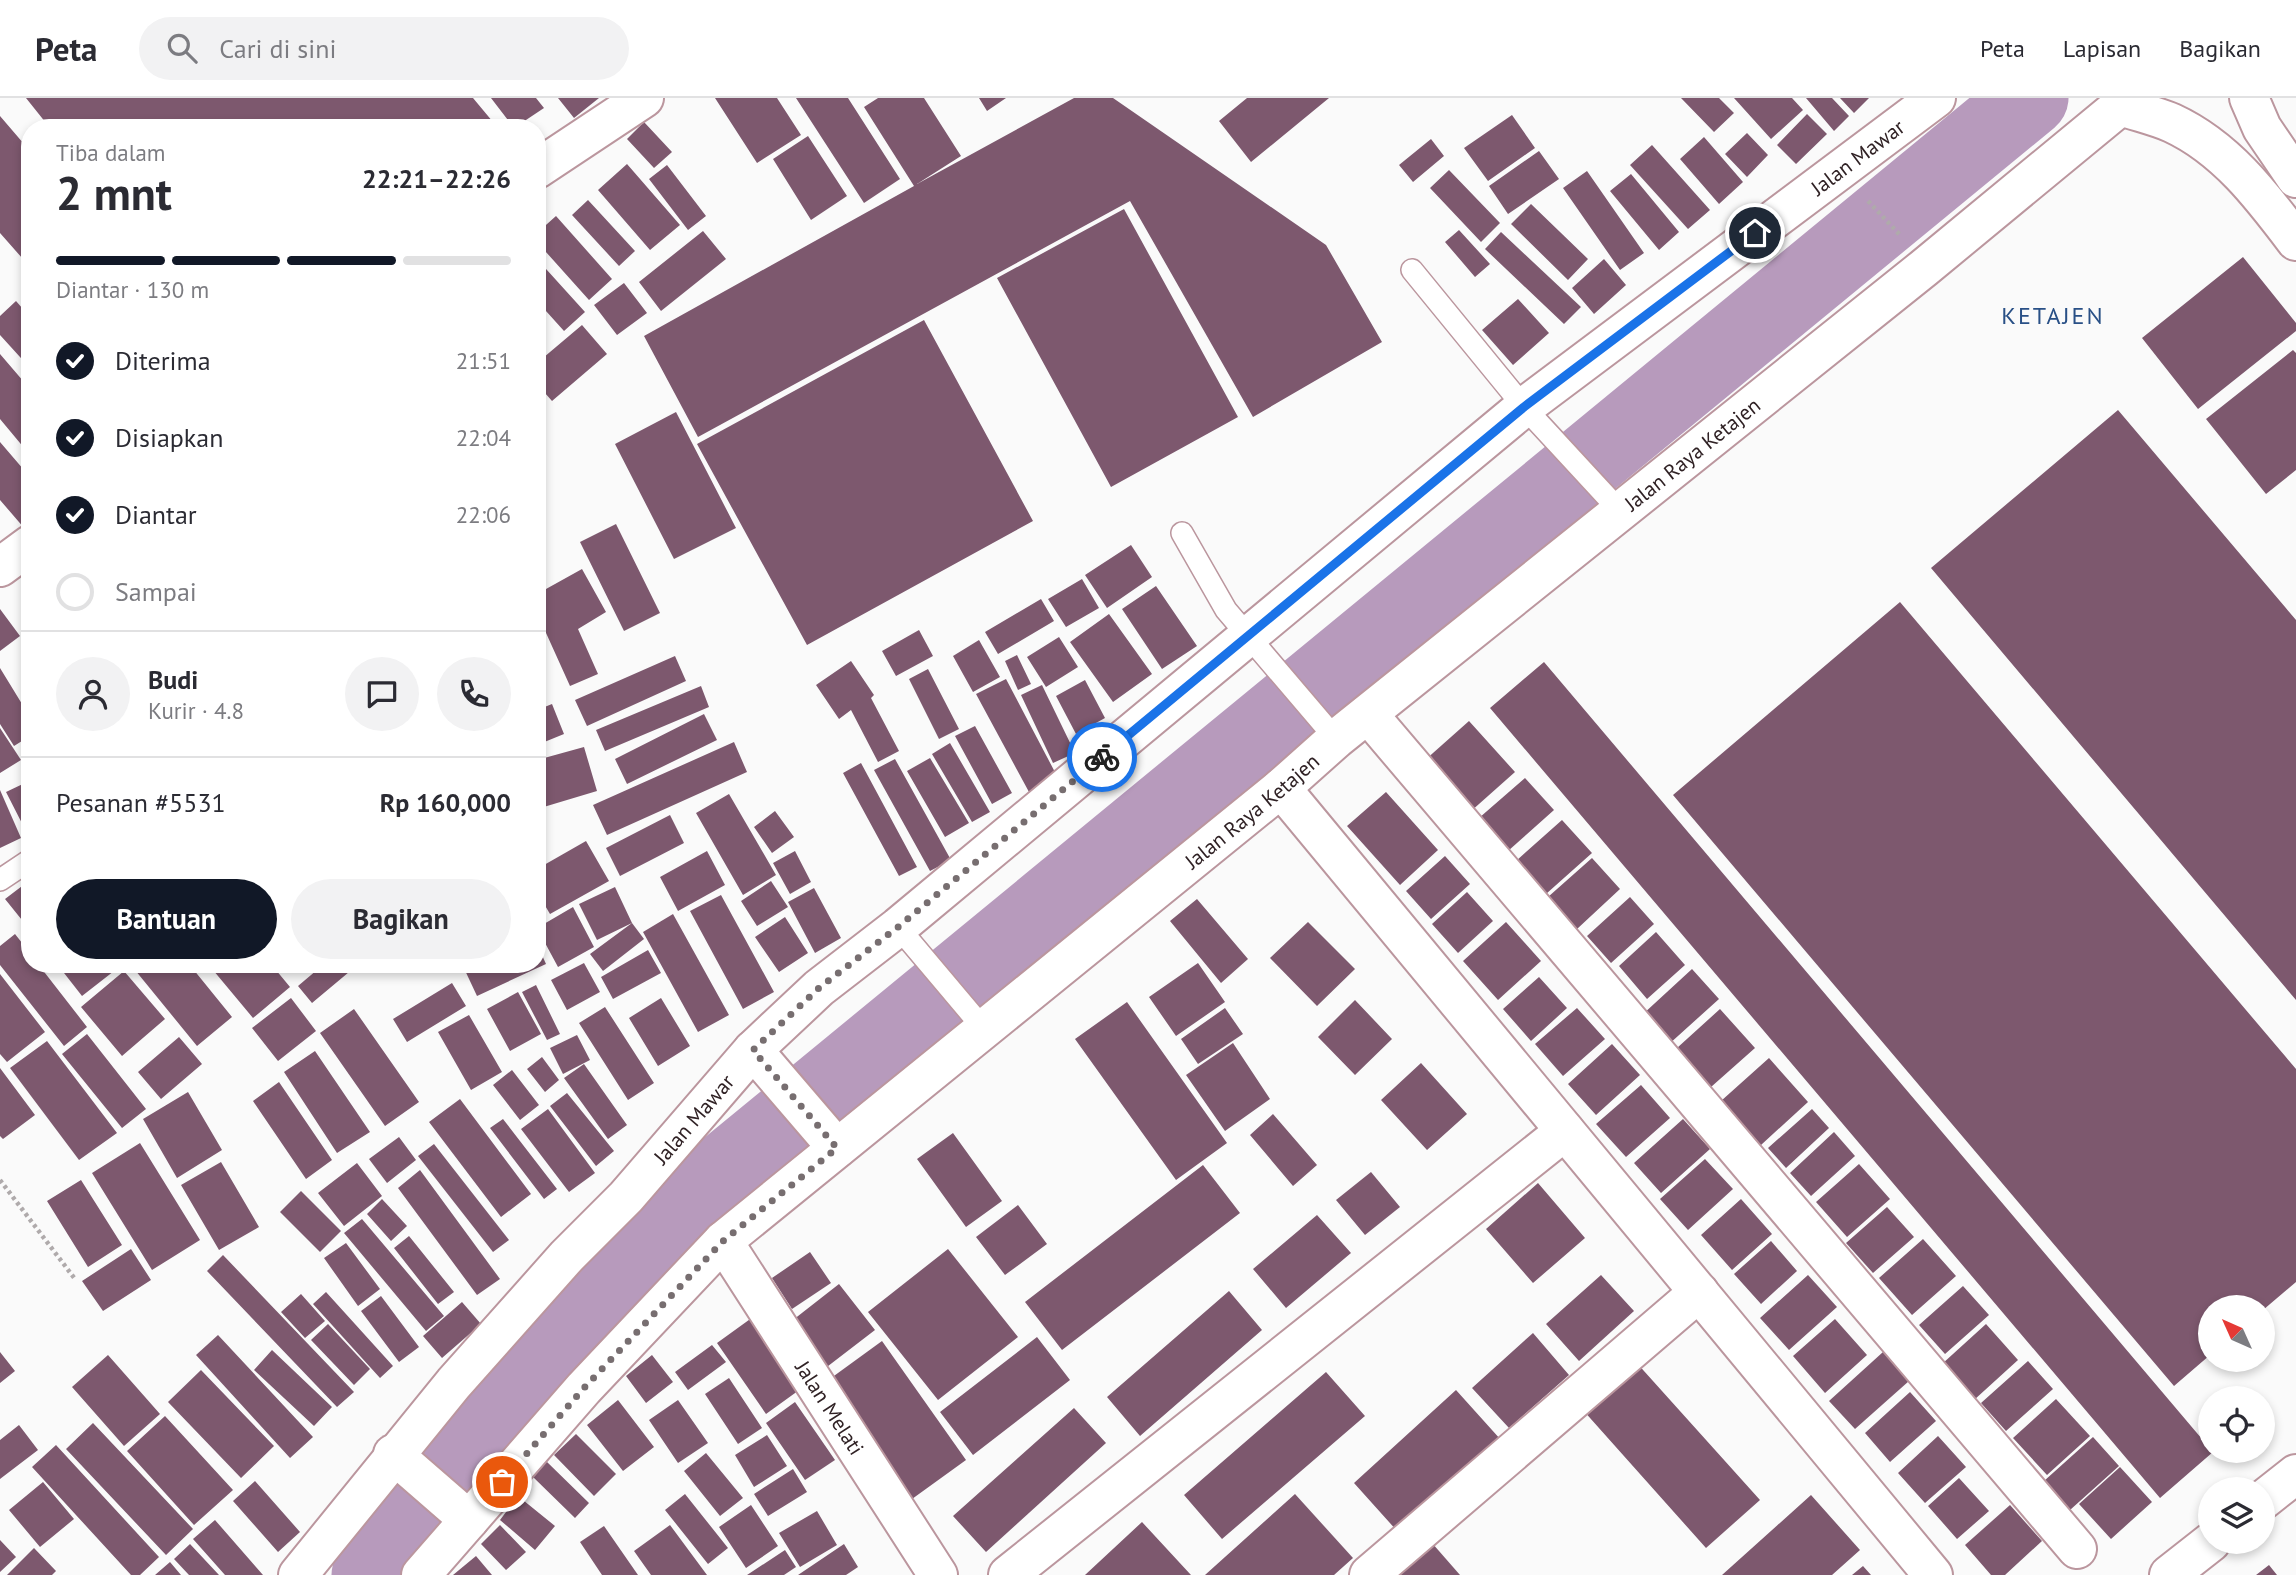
<!DOCTYPE html>
<html lang="id">
<head>
<meta charset="utf-8">
<style>
	body { margin:0; font-family:"PT Sans",sans-serif; background:#f2f2f3; color:#2b2b33; height:100vh; display:flex; flex-direction:column; font-size:26px; white-space:nowrap }
	* { box-sizing:border-box; margin:0 }
	p { font-size:23px; color:#7c7c81 }
	.icon { flex:none; width:38px; height:38px; fill:none; stroke:currentColor; stroke-width:2; stroke-linecap:round; stroke-linejoin:round }
	.map { position:relative; flex:1; overflow:hidden }
	.side { position:absolute; left:21px; top:21px; width:525px; height:854px; display:flex; flex-direction:column; background:#fff; border-radius:28px; box-shadow:0 4px 10px #0003 }
	.side>* { flex:none }
	.needle { width:46px; rotate:315deg }
	.buttons { position:absolute; left:2198px; top:1197px; display:grid; gap:14px }
	.buttons a { display:grid; place-items:center; width:77px; height:77px; border-radius:50%; background:#fff; box-shadow:0 4px 10px #0003; font-size:35px }
	.pin { position:absolute; display:grid; place-items:center; width:60px; height:60px; color:#fff; margin:-30px; border:4px solid #fff; border-radius:50%; box-shadow:0 2px 7px #0007 }
	.courier { position:absolute; display:grid; place-items:center; width:70px; height:70px; margin:-35px; border:5px solid #1a73e8; border-radius:50%; background:#fff; color:#222; box-shadow:0 2px 9px #0007 }
	.summary em { font-style:normal; font-weight:700 }
	.summary div { display:flex; flex-direction:column-reverse }
	.summary { display:flex; align-items:center; justify-content:space-between; height:119px; padding:0 35px }
	h1 { font-size:46px; font-weight:700; line-height:52px }
	.bar { display:grid; grid-template-columns:repeat(4,1fr); gap:10px 7px; align-content:center; height:84px; padding:0 35px }
	.bar i { height:9px; border-radius:5px; background:#e1e1e2 }
	.bar .active { background:#111827 }
	.bar p { grid-column:span 4 }
	.line { display:flex; align-items:center; gap:18px; padding:0 35px; border-top:2px solid #e1e1e2 }
	.line div { flex:1 }
	.round { display:grid; place-items:center; flex:none; width:74px; height:74px; border-radius:37px; background:#f2f2f3 }
	ol { padding:0 35px; list-style:none }
	li { display:flex; align-items:center; gap:21px; height:77px }
	li p { margin-inline-start:auto }
	li .icon { padding:7px; border-radius:50%; background:#111827; color:#fff; stroke-width:4 }
	li:last-child { color:#7c7c81 }
	li i { width:38px; height:38px; border:4px solid #e1e1e2; border-radius:50% }
	.cta { display:flex; gap:14px; margin-top:auto; padding:14px 35px }
	.cta a { flex:1; height:80px; border-radius:42px; background:#111827; color:#fff; font-size:28px; font-weight:700; line-height:80px; text-align:center }
	.cta a+a { background:#f2f2f3; color:#2b2b33 }
	header { display:flex; align-items:center; gap:42px; box-sizing:border-box; height:98px; padding:0 35px; background:#fff; border-bottom:2px solid #e1e1e2 }
	header strong { font-size:33px }
	nav { display:flex; gap:38px; margin-inline-start:auto; font-size:24px }
	.search { width:490px; height:63px; background:#f2f2f3; display:flex; align-items:center; gap:18px; box-sizing:border-box; padding:0 24px; border-radius:38px; color:#7c7c81; font-size:26px }
	.map>svg:first-child { display:block }
</style>
</head>
<body>
<header>
<strong>Peta</strong>
<div class="search"><svg class="icon" aria-label="search" viewBox="0 0 24 24"><circle cx="10" cy="10" r="6"/><path d="M15 15l6 6"/></svg>Cari di sini</div>
<nav><a>Peta</a><a>Lapisan</a><a>Bagikan</a></nav>
</header>
<div class="map">
<svg width="2296" height="1477" viewBox="0 0 2296 1477">
	<rect width="100%" height="100%" fill="#fafafa"/>
	<g fill="none" stroke-linecap="round" stroke-linejoin="round">
		<path stroke="#b79abc" stroke-width="77" d="M370,1477L461,1357L694,1098L2030,0"/>
	</g>
	<path fill="#7d586e" d="M26,0H473L498,30H50Z
		M491,0H536L544,10L514,30Z
		M558,0H599L574,20Z
		M715,0H777L801,37L757,65Z
		M796,0H848L900,81L864,105Z
		M878,0H924L961,58L917,86L1074,0H1113L1326,147L1382,244L1253,319L1130,103L698,339L644,238L914,88L864,9Z
		M979,0H1006L987,13Z
		M1247,0H1329L1251,64L1219,23Z
		M1681,0H1719L1734,15L1714,34Z
		M1734,0H1792L1803,12L1771,41Z
		M1806,0H1832L1849,18L1834,33Z
		M1840,0H1869L1854,15Z
		M1807,16L1827,36L1796,66L1777,47Z
		M1512,17L1535,50L1488,83L1464,50Z
		M0,18L30,53V169L0,135Z
		M644,24L672,54L654,70L627,41Z
		M1747,35L1768,57L1747,79L1725,56Z
		M808,38L847,98L811,122L773,61Z
		M1704,39L1743,84L1719,106L1680,61Z
		M1431,41L1444,58L1413,84L1399,67Z
		M1652,47L1710,112L1688,131L1630,67Z
		M1539,53L1559,81L1508,116L1489,88Z
		M627,66L680,127L650,152L598,92Z
		M667,67L706,118L688,132L649,81Z
		M1449,72L1500,125L1481,144L1430,90Z
		M1587,73L1644,155L1620,172L1563,90Z
		M1631,76L1679,134L1659,152L1610,93Z
		M588,102L635,153L619,168L572,117Z
		M1531,106L1588,161L1568,182L1511,126Z
		M1124,111L1238,319L1111,389L997,180Z
		M556,118L612,181L589,202L537,144V135Z
		M1459,132L1490,166L1475,179L1445,144Z
		M703,133L726,161L661,213L639,184Z
		M1501,134L1581,209L1564,226L1485,151Z
		M2243,159L2296,225V233L2198,311L2142,240Z
		M537,161L585,214L564,233L537,203Z
		M1604,161L1626,187L1594,216L1572,190Z
		M624,185L647,215L617,237L594,207Z
		M1518,201L1549,235L1513,267L1482,232Z
		M16,203L30,219V270L0,237V218Z
		M924,222L1033,423L807,547L697,346Z
		M582,227L607,256L552,303L537,286V265Z
		M2293,252L2296,255V372L2266,396L2206,321Z
		M0,256L30,291V357L0,321Z
		M2118,312L2296,522V902L1931,470Z
		M676,314L736,430L674,461L615,346Z
		M0,344L30,379V427L25,431L0,402Z
		M616,426L660,515L624,533L580,444Z
		M1131,447L1152,479L1107,510L1085,477Z
		M582,471L606,514L578,531L598,576L570,588L537,515V496Z
		M1082,481L1099,510L1066,529L1048,501Z
		M1156,488L1197,548L1162,571L1122,511Z
		M1041,501L1054,523L998,556L985,534Z
		M1900,504L2296,971V1184L2263,1212V1209H2210V1257L2174,1288L1673,697Z
		M0,511L20,538L0,553Z
		M1109,516L1152,576L1113,604L1070,544Z
		M919,532L933,558L896,578L882,553Z
		M1059,539L1078,569L1046,589L1027,559Z
		M979,542L1000,579L973,594L953,558Z
		M1017,557L1031,586L1018,592L1005,563Z
		M675,558L686,583L587,628L575,602Z
		M851,563L874,597L871,600L899,653L878,664L851,612L839,621L816,587Z
		M1544,564L2213,1354L2160,1400L1490,610Z
		M0,570L30,619V638L14,648L0,626Z
		M928,571L959,631L939,641L909,581Z
		M1006,581L1057,678L1029,694L976,596Z
		M1085,582L1105,620L1076,636L1056,598Z
		M1042,587L1075,655L1053,665L1021,597Z
		M701,588L709,609L605,653L596,632Z
		M552,606L564,636L537,647V612Z
		M704,616L717,642L627,686L615,661Z
		M1469,623L1515,674L1470,714L1424,663Z
		M975,628L1012,695L992,706L955,638Z
		M0,630L21,662L0,675Z
		M734,644L747,674L607,737L593,707Z
		M950,645L990,714L972,724L932,656Z
		M584,649L597,693L537,711V662Z
		M930,660L969,725L945,739L907,673Z
		M895,661L951,762L930,773L874,672Z
		M861,665L917,769L899,778L843,675Z
		M1525,680L1554,712L1508,753L1479,720Z
		M27,684L30,690V741L6,694Z
		M0,692L21,740L0,750Z
		M1386,694L1438,752L1400,787L1347,728Z
		M729,696L776,777L743,797L696,715Z
		M775,713L794,739L772,755L754,729Z
		M670,717L684,745L620,778L606,750Z
		M1562,722L1592,755L1546,796L1516,763Z
		M586,743L609,783L550,816L537,794V771Z
		M707,753L725,787L678,813L660,779Z
		M795,753L811,784L790,796L773,765Z
		M1445,758L1470,786L1431,821L1406,793Z
		M1592,760L1620,791L1577,831L1548,799Z
		M30,782V832L5,801Z
		M771,783L788,809L757,828L741,803Z
		M615,789L632,825L597,842L579,806Z
		M814,790L841,840L815,855L788,804Z
		M1467,794L1493,823L1458,855L1432,826Z
		M721,797L774,894L743,911L690,813Z
		M1630,799L1654,826L1611,865L1587,838Z
		M1197,801L1248,861L1221,885L1170,823Z
		M573,809L594,849L558,869L537,830Z
		M673,816L729,917L698,934L643,834Z
		M785,819L808,855L779,874L755,839Z
		M1308,824L1355,871L1317,908L1270,860Z
		M1506,824L1541,863L1498,902L1463,863Z
		M632,825L644,841L603,873L590,856Z
		M1656,834L1685,867L1647,901L1619,868Z
		M15,836L30,855V866H38L87,929L64,948L0,867V848Z
		M537,846L546,866L477,898L462,866H537Z
		M648,852L661,875L613,901L601,879Z
		M584,865L600,894L567,912L551,882Z
		M1198,865L1225,904L1176,938L1149,899Z
		M57,866H123L82,898Z
		M143,866H189L232,919L197,948L135,872Z
		M208,866H271L290,889L253,920Z
		M324,866L355,869L312,905L298,888Z
		M1692,871L1719,901L1668,947L1642,917Z
		M124,873L165,921L122,958L81,909Z
		M0,876L45,934L7,964L0,956Z
		M1539,879L1567,910L1531,943L1503,911Z
		M452,885L466,908L407,944L393,921Z
		M536,887L560,936L547,942L522,894Z
		M518,894L541,936L510,953L487,911Z
		M291,900L316,933L278,963L252,930Z
		M661,900L690,948L658,968L629,920Z
		M1355,902L1392,941L1355,977L1318,939Z
		M1127,904L1227,1045L1176,1082L1075,941Z
		M605,909L654,985L628,1002L579,925Z
		M1225,910L1243,936L1198,966L1181,941Z
		M1577,910L1605,941L1563,978L1535,946Z
		M354,911L419,1004L385,1028L320,935Z
		M1720,911L1755,950L1711,989L1677,950Z
		M469,917L502,974L471,992L438,934Z
		M87,936L146,1011L122,1030L62,956Z
		M577,937L590,962L563,976L550,950Z
		M179,939L202,966L161,1001L138,974Z
		M47,943L117,1035L79,1062L10,970Z
		M1233,945L1270,1001L1225,1033L1186,977Z
		M1612,946L1640,977L1596,1017L1568,986Z
		M315,953L370,1034L337,1055L284,974Z
		M542,959L559,982L545,994L527,971Z
		M1769,960L1808,1004L1761,1047L1721,1003Z
		M1421,965L1467,1016L1427,1052L1381,1002Z
		M584,966L627,1027L608,1041L564,980Z
		M0,970L35,1017L3,1041L0,1038Z
		M512,972L539,1007L520,1022L493,987Z
		M279,984L332,1062L306,1081L253,1003Z
		M1641,987L1670,1020L1626,1059L1596,1026Z
		M188,994L222,1052L177,1080L143,1021Z
		M567,995L614,1053L596,1068L550,1008Z
		M460,1001L531,1096L501,1119L429,1024Z
		M548,1011L595,1075L569,1094L521,1031Z
		M1812,1011L1829,1030L1786,1070L1768,1050Z
		M1273,1016L1317,1067L1293,1088L1250,1037Z
		M503,1021L557,1091L544,1101L490,1030Z
		M1683,1021L1710,1051L1661,1095L1634,1065Z
		M1834,1034L1855,1058L1811,1098L1790,1075Z
		M953,1035L1002,1103L966,1129L917,1061Z
		M399,1039L416,1062L387,1085L369,1061Z
		M140,1045L200,1142L152,1172L92,1075Z
		M434,1046L509,1142L493,1154L418,1058Z
		M1705,1061L1733,1091L1688,1132L1660,1101Z
		M221,1064L259,1129L219,1152L181,1087Z
		M357,1065L382,1098L344,1128L318,1095Z
		M1859,1066L1890,1101L1847,1139L1816,1104Z
		M1203,1067L1240,1115L1062,1252L1025,1204Z
		M420,1072L500,1181L477,1197L398,1090Z
		M1371,1074L1400,1109L1365,1137L1336,1102Z
		M81,1082L122,1147L88,1169L47,1103Z
		M1538,1085L1585,1140L1533,1185L1486,1131Z
		M301,1093L341,1133L320,1154L280,1114Z
		M382,1101L407,1128L391,1143L367,1116Z
		M1741,1101L1772,1136L1732,1172L1701,1137Z
		M1018,1107L1047,1146L1005,1177L976,1139Z
		M1887,1109L1914,1139L1873,1175L1846,1145Z
		M1317,1117L1351,1155L1286,1210L1253,1171Z
		M362,1121L444,1218L426,1233L344,1135Z
		M409,1138L454,1194L438,1206L394,1150Z
		M1923,1141L1956,1178L1912,1217L1879,1180Z
		M1771,1143L1797,1173L1761,1206L1734,1176Z
		M346,1145L380,1191L358,1208L324,1160Z
		M131,1151L151,1182L103,1213L82,1183Z
		M948,1151L1018,1239L938,1302L868,1214Z
		M810,1154L831,1185L792,1211L772,1180Z
		M223,1157L354,1294L337,1309L207,1173Z
		M1601,1177L1634,1213L1579,1263L1546,1226Z
		M1808,1177L1837,1209L1789,1252L1760,1220Z
		M839,1186L875,1232L819,1275L784,1229Z
		M1963,1188L1989,1217L1945,1256L1919,1227Z
		M1229,1193L1262,1232L1140,1338L1107,1299Z
		M326,1194L393,1268L380,1280L313,1206Z
		M301,1196L325,1223L305,1240L281,1214Z
		M381,1198L419,1249L399,1264L361,1213Z
		M462,1204L481,1226L442,1260L423,1238Z
		M753,1219L802,1290L766,1316L717,1245Z
		M1835,1221L1867,1257L1825,1295L1793,1258Z
		M328,1226L370,1271L354,1287L311,1242Z
		M1986,1226L2018,1262L1974,1302L1942,1266Z
		M1533,1235L1569,1277L1509,1330L1472,1290Z
		M218,1237L313,1339L290,1360L196,1257Z
		M1037,1239L1070,1282L973,1357L940,1314Z
		M882,1243L966,1362L912,1401L827,1283Z
		M712,1247L726,1264L688,1292L675,1274Z
		M272,1252L332,1309L314,1328L254,1272Z
		M0,1254L15,1273L0,1285Z
		M1883,1254L1909,1283L1855,1331L1829,1303Z
		M108,1257L160,1316L124,1348L72,1289Z
		M652,1257L673,1284L646,1305L626,1278Z
		M1635,1263L1760,1402L1706,1450L1582,1311Z
		M2028,1263L2053,1291L2006,1333L1981,1305Z
		M201,1272L274,1348L241,1380L168,1304Z
		M1326,1274L1365,1318L1222,1441L1184,1397Z
		M729,1280L762,1330L738,1346L705,1296Z
		M1456,1292L1501,1342L1398,1434L1354,1385Z
		M1910,1294L1936,1323L1890,1364L1865,1335Z
		M2056,1301L2090,1338L2047,1377L2013,1340Z
		M618,1302L654,1349L623,1373L587,1327Z
		M678,1302L708,1345L678,1365L649,1322Z
		M795,1304L835,1362L805,1382L766,1325Z
		M1074,1310L1106,1345L986,1454L953,1418Z
		M165,1318L233,1392L194,1427L127,1353Z
		M93,1325L193,1431L166,1457L66,1351Z
		M19,1327L38,1352L0,1381V1342Z
		M576,1336L616,1376L594,1398L554,1357Z
		M767,1337L787,1368L754,1389L735,1357Z
		M1938,1338L1966,1369L1925,1405L1898,1375Z
		M2093,1339L2119,1368L2070,1412L2044,1383Z
		M56,1347L159,1459L140,1477H131L32,1369Z
		M706,1355L743,1400L720,1418L684,1373Z
		M546,1363L589,1405L575,1420L532,1378Z
		M2120,1369L2152,1404L2111,1441L2079,1406Z
		M793,1371L807,1394L768,1418L754,1396Z
		M1959,1380L1989,1413L1957,1441L1928,1408Z
		M255,1383L300,1434L278,1454L233,1403Z
		M43,1384L74,1421L40,1449L9,1412Z
		M685,1396L728,1450L708,1466L665,1412Z
		M1295,1396L1353,1460L1334,1477H1205Z
		M1811,1397L1860,1452L1832,1477H1722Z
		M518,1398L555,1428L535,1452L500,1422Z
		M751,1407L778,1448L746,1470L719,1429Z
		M2010,1407L2042,1443L2005,1477H1991L1965,1447Z
		M817,1413L837,1447L800,1469L779,1435Z
		M215,1422L263,1477H225L193,1441Z
		M1142,1424L1191,1477H1085Z
		M500,1427L526,1454L506,1472L481,1446Z
		M670,1427L707,1477H651L634,1453Z
		M604,1428L638,1477H602L580,1444Z
		M0,1442L16,1459L0,1474Z
		M1432,1445L1460,1477H1396Z
		M190,1446L219,1477H189L174,1461Z
		M844,1446L858,1469L846,1477H798Z
		M34,1450L56,1473L52,1477H7Z
		M785,1452L796,1469L784,1477H747Z
		M476,1458L492,1477H453Z
		M170,1464L181,1477H155Z
		M2269,1467L2277,1477H2256Z
		M1863,1468L1871,1477H1852Z"/>
	<g fill="none" stroke-linecap="round" stroke-linejoin="round">
		<g stroke="#bb969e" stroke-width="24">
			<path id="lane" d="M1412,172L1524,309L1621,414
				M1182,435L1226,512L1336,641
				M0,782L30,762
				M898,829L984,931"/>
		</g>
		<g stroke="#bb969e" stroke-width="42">
			<g id="street">
				<path d="M2249,0L2262,30L2296,80"/>
				<path d="M2121,8C2138,14 2156,18 2172,25C2226,50 2262,98 2296,143"/>
				<path d="M537,71L644,0"/>
				<path d="M0,469L30,447"/>
				<path d="M1368,616L2077,1451"/>
				<path d="M1281,690L1933,1477"/>
				<path id="s1" d="M723,1143L938,1477"/>
				<path d="M393,1356L469,1422"/>
				<path d="M2263,1402L2296,1376"/>
				<path id="s2" d="M298,1477L454,1285L567,1158L626,1099L753,952L819,890L898,829L1524,309L1936,0"/>
				<path d="M1008,1477L1565,1033"/>
				<path d="M1369,1477L1699,1194"/>
				<path d="M2169,1477L2211,1444"/>
			</g>
		</g>
		<g stroke="#bb969e" stroke-width="42">
			<g id="secondary">
				<path d="M753,952L837,1050"/>
				<path id="s3" d="M421,1477L584,1290L723,1143L1281,690L1336,641L1924,170L2130,0"/>
			</g>
		</g>
		<path stroke="#afaaab" stroke-width="4.5" stroke-dasharray="3.5 3.5" stroke-linecap="butt" d="M1868,103L1900,137
			M0,1082L75,1181"/>
		<use href="#lane" stroke="#fff" stroke-width="21"/>
		<use href="#street" stroke="#fff" stroke-width="38"/>
		<use href="#secondary" stroke="#fff" stroke-width="38"/>
	</g>
	<g fill="none" stroke-linecap="round" stroke-linejoin="round">
		<path stroke="#776e70" stroke-width="7" stroke-dasharray="0 12.6" d="M502,1384L584,1290L723,1143L837,1050L753,952L819,890L898,829L1102,659"/>
		<path stroke="#1a73e8" stroke-width="9" d="M1102,659L1524,309L1755,135"/>
	</g>
	<g text-anchor="middle" dominant-baseline="central" stroke-width="7" stroke-linejoin="round" paint-order="stroke">
		<g font-size="21" fill="#302225" stroke="#fafafa">
			<text stroke="none"><textPath href="#s2" startOffset="2116">Jalan Mawar</textPath></text>
			<text stroke="none"><textPath href="#s3" startOffset="1699">Jalan Raya Ketajen</textPath></text>
			<text stroke="none"><textPath href="#s3" startOffset="1132">Jalan Raya Ketajen</textPath></text>
			<text stroke="none"><textPath href="#s2" startOffset="604">Jalan Mawar</textPath></text>
			<text stroke="none"><textPath href="#s1" startOffset="198">Jalan Melati</textPath></text>
		</g>
		<g font-size="24" letter-spacing="2" fill="#295086" stroke="#fafafa">
			<text x="2053" y="217">KETAJEN</text>
		</g>
	</g>
</svg>
<div class="buttons">
<a><svg class="needle" viewBox="-14 -14 28 28"><path d="M0-13l5 13h-10z" fill="#e53935"/><path d="M0 13l5-13h-10z" fill="#7c7c81"/></svg></a>
<a><svg class="icon" aria-label="locate" viewBox="0 0 24 24"><circle cx="12" cy="12" r="6"/><path d="M12 2v4M12 18v4M2 12h4M18 12h4"/></svg></a>
<a><svg class="icon" aria-label="layers" viewBox="0 0 24 24"><path d="M12 4l9 5-9 5-9-5zM3 14l9 5 9-5"/></svg></a>
</div>
<div class="pin" style="left:502px;top:1384px;background:#ea580c"><svg class="icon" aria-label="bag" viewBox="0 0 24 24"><path d="M5 8h14l-1 12H6zM9 8a3 3 0 0 1 6 0"/></svg></div>
<div class="pin" style="left:1755px;top:135px;background:#1f2937"><svg class="icon" aria-label="home" viewBox="0 0 24 24"><path d="M3 11l9-7 9 7M6 9v11h12V9"/></svg></div>
<div class="courier" style="left:1102px;top:659px"><svg class="icon" aria-label="bike" viewBox="0 0 24 24"><circle cx="6" cy="16" r="4"/><circle cx="18" cy="16" r="4"/><path d="M6 16l4-8h5l3 8M10 8l3 8H6M13 5h3"/></svg></div>
<section class="side">
<div class="summary"><div><h1>2 mnt</h1><p>Tiba dalam</p></div><em>22:21–22:26</em></div>
<div class="bar"><i class="active"></i><i class="active"></i><i class="active"></i><i></i><p>Diantar · 130 m</p></div>
<ol>
<li><svg class="icon" aria-label="check" viewBox="0 0 24 24"><path d="M5 12l5 5 9-10"/></svg>Diterima<p>21:51</p></li>
<li><svg class="icon" aria-label="check" viewBox="0 0 24 24"><path d="M5 12l5 5 9-10"/></svg>Disiapkan<p>22:04</p></li>
<li><svg class="icon" aria-label="check" viewBox="0 0 24 24"><path d="M5 12l5 5 9-10"/></svg>Diantar<p>22:06</p></li>
<li><i></i>Sampai</li>
</ol>
<div class="line" style="height:126px"><a class="round"><svg class="icon" aria-label="person" viewBox="0 0 24 24"><circle cx="12" cy="8" r="4"/><path d="M4 21q1-7 8-7t8 7"/></svg></a><div><b>Budi</b><p>Kurir · 4.8</p></div><a class="round"><svg class="icon" aria-label="chat" viewBox="0 0 24 24"><path d="M4 5h16v11H9l-5 4z"/></svg></a><a class="round"><svg class="icon" aria-label="phone" viewBox="0 0 24 24"><path d="M5 4h4l2 5-3 2q2 4 5 5l2-3 5 2v4C11 20 4 13 5 4z"/></svg></a></div>
<div class="line" style="height:91px"><div>Pesanan #5531</div><b>Rp 160,000</b></div>
<div class="cta"><a>Bantuan</a><a>Bagikan</a></div>
</section>
</div>
</body>
</html>
